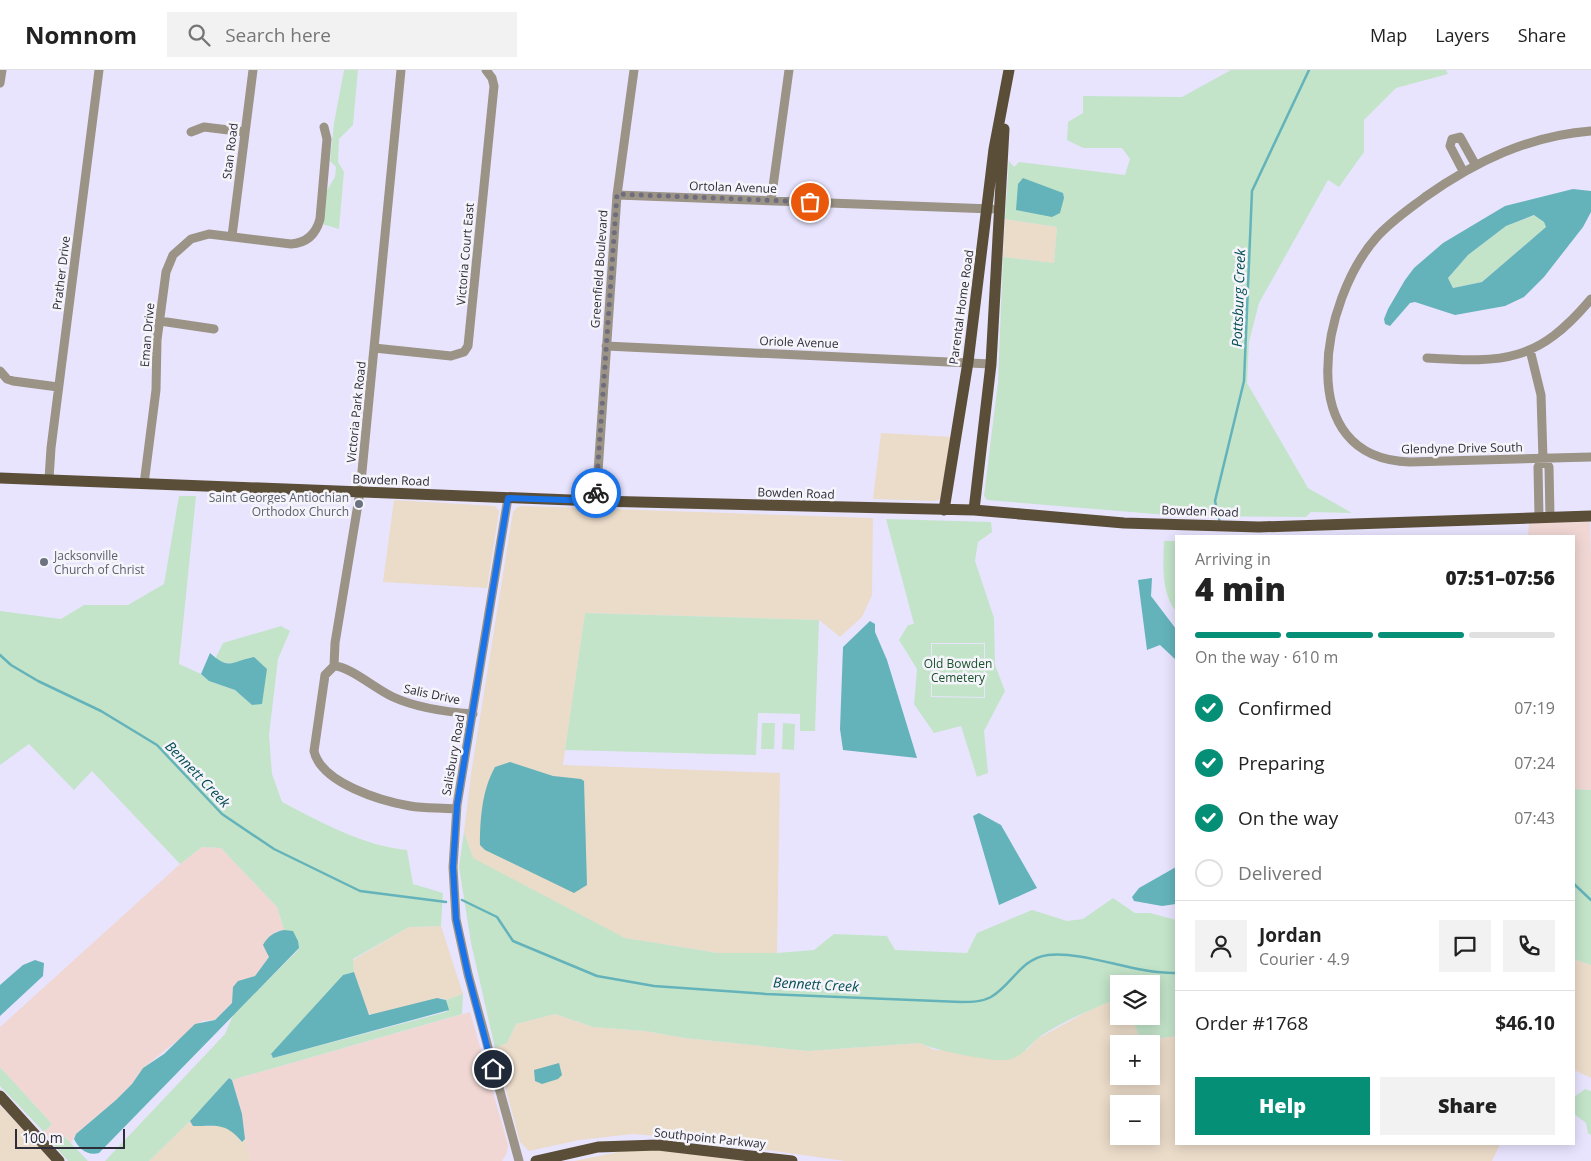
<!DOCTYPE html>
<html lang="en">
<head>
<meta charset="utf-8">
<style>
	body { margin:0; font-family:"Open Sans",sans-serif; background:#f2f2f2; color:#222; height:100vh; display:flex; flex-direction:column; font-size:19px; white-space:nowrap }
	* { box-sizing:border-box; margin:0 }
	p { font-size:16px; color:#767676 }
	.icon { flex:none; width:28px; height:28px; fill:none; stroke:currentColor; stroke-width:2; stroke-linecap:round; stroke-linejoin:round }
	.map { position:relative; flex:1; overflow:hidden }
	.sheet { position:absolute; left:1175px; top:465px; width:400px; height:610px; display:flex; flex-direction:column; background:#fff; border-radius:0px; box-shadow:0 2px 12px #0003 }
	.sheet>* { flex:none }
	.controls { position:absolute; left:1110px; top:905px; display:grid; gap:10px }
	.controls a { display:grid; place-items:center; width:50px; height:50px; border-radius:0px; background:#fff; box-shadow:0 2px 12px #0003; font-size:25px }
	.scale { position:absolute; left:15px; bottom:12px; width:110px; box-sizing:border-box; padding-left:5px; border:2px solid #2e2c38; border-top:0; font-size:14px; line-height:18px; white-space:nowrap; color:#2e2c38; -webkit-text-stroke:4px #f5f4fa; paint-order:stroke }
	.pin { position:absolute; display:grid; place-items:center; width:42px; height:42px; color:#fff; margin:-21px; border:2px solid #fff; border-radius:50%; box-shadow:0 1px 5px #0007 }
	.courier { position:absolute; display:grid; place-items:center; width:50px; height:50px; margin:-25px; border:4px solid #1a73e8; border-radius:50%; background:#fff; color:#222; box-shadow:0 1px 6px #0007 }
	.overview em { font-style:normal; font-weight:800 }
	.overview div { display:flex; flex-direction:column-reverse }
	.overview { display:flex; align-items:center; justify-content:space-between; height:85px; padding:0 20px }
	h1 { font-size:32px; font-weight:800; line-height:38px }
	.bar { display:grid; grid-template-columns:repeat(4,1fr); gap:8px 5px; align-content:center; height:60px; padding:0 20px }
	.bar i { height:6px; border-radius:4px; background:#e0e0e0 }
	.bar .on { background:#058f77 }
	.bar p { grid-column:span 4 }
	.line { display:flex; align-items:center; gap:12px; padding:0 20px; border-top:1px solid #e0e0e0 }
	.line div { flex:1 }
	.round { display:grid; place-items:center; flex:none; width:52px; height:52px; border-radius:0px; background:#f2f2f2 }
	ol { padding:0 20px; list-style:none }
	li { display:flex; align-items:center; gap:15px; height:55px }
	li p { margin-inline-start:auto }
	li .icon { padding:5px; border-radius:50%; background:#058f77; color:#fff; stroke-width:4 }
	li:last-child { color:#767676 }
	li i { width:28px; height:28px; border:2px solid #e0e0e0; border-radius:50% }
	.action { display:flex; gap:10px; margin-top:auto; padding:10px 20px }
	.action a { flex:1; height:58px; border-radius:0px; background:#058f77; color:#fff; font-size:20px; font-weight:800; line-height:58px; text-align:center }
	.action a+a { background:#f2f2f2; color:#222 }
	header { display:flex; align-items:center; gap:30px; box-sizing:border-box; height:70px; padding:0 25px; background:#fff; border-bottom:1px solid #e0e0e0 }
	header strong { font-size:24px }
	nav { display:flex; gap:28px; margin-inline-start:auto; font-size:18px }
	.search { width:350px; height:45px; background:#f2f2f2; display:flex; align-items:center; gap:12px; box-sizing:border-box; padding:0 18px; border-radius:0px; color:#767676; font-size:19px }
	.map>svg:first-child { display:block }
</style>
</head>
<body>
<header>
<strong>Nomnom</strong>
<div class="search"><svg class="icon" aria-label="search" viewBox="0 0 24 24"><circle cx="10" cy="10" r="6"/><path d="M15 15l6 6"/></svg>Search here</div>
<nav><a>Map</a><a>Layers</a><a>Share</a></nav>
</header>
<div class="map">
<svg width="1591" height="1091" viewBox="0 0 1591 1091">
	<rect width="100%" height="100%" fill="#e8e4fe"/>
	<path fill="#ebdbc9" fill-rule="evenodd" d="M1005,149L1057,157L1054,193L1003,187Z
		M881,363L952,367L940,429L935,431L873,429Z
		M394,430L495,436L499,441L487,518L383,512Z
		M523,436L873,448L872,525L862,547L840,567L819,550L585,543L563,695L780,703L777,883H718L624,868L472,788L464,762L471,704L513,442L517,437Z
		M441,856L463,924L446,930L443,928L375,945L366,943L354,902L353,890L409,857Z
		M1574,889L1591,895V1008L1574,1000Z
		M1119,928V946H1131L1141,971L1176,966V1074H1500L1492,1091H845L681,1068L633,1064L579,1070L529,1081L520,1072L495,978L507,973L516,954L555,944L593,957L645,961L685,968L808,981L920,973L934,980H1027L1037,969L1092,939ZM1119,974H1151V1006H1119ZM1119,1034H1151V1066H1119Z
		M0,1035L52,1091H0Z
		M190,1051L194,1056H223L233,1061L241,1072L245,1069L251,1091H149Z
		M628,1080H670L746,1091H574Z"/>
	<path fill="#f1d7d3" d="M1590,452L1591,488V720L1574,719V466H1528L1529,453Z
		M202,777L221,778L277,837L284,860L275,862L267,880L269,887L255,906L238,911L232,933L215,950L202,951L143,998L132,1014L116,1030L76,1064L71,1073L64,1066L53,1074L44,1062L52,1054L0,997V957L180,794Z
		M470,942L508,1075L507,1083L502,1091H251L245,1069L242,1044L232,1010Z"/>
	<path fill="#c3e4c9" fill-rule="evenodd" d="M344,0H358L353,55L339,69L338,92L344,102L339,159L322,154L326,122L335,107L336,97L330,91L334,53Z
		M1231,0H1446L1448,4L1396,18L1364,50V82L1339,117L1328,110L1259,233L1249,272L1247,313L1308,418L1352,443L1311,442L1306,447L1179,446L987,430L984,426L998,312L1003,187L1054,193L1057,157L1005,149L1009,91L1014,97L1019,92L1125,105L1130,89L1122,78H1083L1067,70L1068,52L1083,43V26L1182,27Z
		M1535,145L1544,152L1546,157L1482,212L1453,218L1448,208L1468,185L1506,156Z
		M179,426H196L179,594L201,604L209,611L235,620L252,635L251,587C238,594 228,596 215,589L223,573L281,556L290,561L278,589L269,665L272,704L282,732C321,752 363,776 407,780L413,814L443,823L441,856L409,857L353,889L354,902L343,905L271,985L273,988L446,942L448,940L446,930L463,924L462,944L232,1010L229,1008L190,1051L149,1091H105L225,964L233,945L299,879L293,862L284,860L277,837L221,778L202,777L180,794L92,701L74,720L29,674L0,695V541L61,549L84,535H128L164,514Z
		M886,449L991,452L992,462L978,472L975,491L994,548L995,595L1005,621L984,661L988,703L977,707L961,656L934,663L914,634L917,599L899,570L908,555L914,554ZM931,573H985V628L931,627Z
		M1164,471H1176V542C1161,522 1163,495 1164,471Z
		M585,543L819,550L815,661H800V644L758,643L756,685L565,680Z
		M932,574H984V627L932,626Z
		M762,653H775L774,679H761Z
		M783,653L795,654L794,680L782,679Z
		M1574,719L1591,720V895L1574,889Z
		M464,762L473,788L625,868L718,883H777L814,880L834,864L887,866L895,880L967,883L977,863L1032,840L1067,851L1083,849L1113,828L1135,843H1150L1176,850V966L1141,971L1131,946H1151V914H1119V928C1097,937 1054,955 1037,969C1028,977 1019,989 1006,990C988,991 936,981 920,973L808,981L685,968L645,961L593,957L555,944L516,954L507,973L495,978L471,873L459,797Z
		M0,997L52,1054L44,1062L0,1016Z
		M1585,1019L1591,1021V1065L1588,1063L1586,1053L1574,1044V1027Z
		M64,1066L88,1091H68L53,1074Z"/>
	<path fill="#64b3ba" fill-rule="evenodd" d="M1023,108L1063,123L1064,128L1060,143L1052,147L1016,140L1018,114Z
		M1573,119L1591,121V142L1583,157L1544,207L1524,227L1505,236L1455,245L1415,232L1410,233L1390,256L1385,254L1384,249L1388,239L1405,210L1414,198L1443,173L1505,136ZM1534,145L1544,152L1546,157L1482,212L1453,218L1448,208L1468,185L1506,156Z
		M1152,508L1151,526L1176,559V590L1160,575L1147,580L1138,510Z
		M870,551L875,554V562L887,590L917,688L843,680L840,659L843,577Z
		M210,583C230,601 232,591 254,587L267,599L262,634L252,635L235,620L209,611L201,604Z
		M510,692L553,706L581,709L584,711L587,815L574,823L485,780L480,775C480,749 482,720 495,697Z
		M979,743L1001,755L1037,818L999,835L973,746Z
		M1176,797V834L1162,836L1134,831L1132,827L1139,818Z
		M284,860L293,861L298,871L299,878L99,1083C87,1086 79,1079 74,1069L76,1064L116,1030L132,1014L143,998L164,984L195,954L215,950L232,933L233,917L238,911L255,906L269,887L263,875C268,866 274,862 284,860Z
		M35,890L44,893L43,906L0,946V915L23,895Z
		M354,902L369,945L437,928L446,930L449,940L273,988L271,984L343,905Z
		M559,993L562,1005L558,1009L542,1014L535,1011L534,1000Z
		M229,1008L232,1010L242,1044L245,1069L242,1072C226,1052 216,1056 193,1056L190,1051Z"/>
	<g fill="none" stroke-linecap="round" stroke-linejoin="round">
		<path stroke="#64b3ba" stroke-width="2.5" d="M1220,453L1215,431L1244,311L1252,121L1309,0
			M0,585L11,595L38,611L101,641L157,675L222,744L274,779L360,821L446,832
			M1574,814L1591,830
			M462,830L497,847L513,871L597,906L654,916L766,924L961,932C971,932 982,932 991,927C1013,914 1020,889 1048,885C1086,881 1134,904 1176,903"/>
		<path stroke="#9a9386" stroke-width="9" d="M0,13L2,0
			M1591,61C1528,66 1476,91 1425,127C1408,140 1390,152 1376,168C1322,229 1290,389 1410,392L1591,387
			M191,62L204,57L245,62
			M1463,101L1450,76L1452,69L1460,67L1475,94
			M617,125L992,139
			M771,131L789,0
			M232,166L253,0
			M160,251L214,259
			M606,276L991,294
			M374,278L451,286L464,282L468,276L494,16L492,8L486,0
			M1530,280L1541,325L1543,389L1538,397L1539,447
			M1427,288C1505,293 1538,292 1591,229
			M0,301L7,309L13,311L58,317
			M1543,389L1549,397L1550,447
			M49,409L51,378L99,0
			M144,414L156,320L157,270L166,202L173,185L191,169L209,164L291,174C307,173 316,164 320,149L327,69L324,57
			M508,428L457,735L453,797L456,849L468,904L519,1091
			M596,431L617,125L634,0
			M334,596L335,573L360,422L401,0
			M334,596L325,605L314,681C321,713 381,731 410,736C426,739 441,737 456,739
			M334,596C349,596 377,620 393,627C417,638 446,642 473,644"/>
		<path stroke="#5b4e38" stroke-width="11" d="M0,408L596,431L974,440L1124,453L1259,457L1591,446
			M944,440L968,292L994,79L1009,0
			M974,440L991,294L1004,59
			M0,1026L59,1091
			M536,1091L598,1077L658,1075L792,1091"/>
	</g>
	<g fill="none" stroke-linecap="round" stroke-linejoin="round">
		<path stroke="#6f6c7d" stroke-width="5" stroke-dasharray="0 9" d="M596,423L617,124L810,132"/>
		<path stroke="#1a73e8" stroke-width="6" d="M493,999L468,904L456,849L453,797L457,735L508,428L596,431V423"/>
	</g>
	<g fill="#6b7280" stroke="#f5f4fa" stroke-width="2">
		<circle cx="359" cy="434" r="5"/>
		<circle cx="44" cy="492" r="5"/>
	</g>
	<g text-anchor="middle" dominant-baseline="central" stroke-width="5" stroke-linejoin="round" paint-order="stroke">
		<g font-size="12" fill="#2e2c38" stroke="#f5f4fa">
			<text transform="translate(230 81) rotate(-83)">Stan Road</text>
			<text transform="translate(733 117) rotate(2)">Ortolan Avenue</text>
			<text transform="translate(465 184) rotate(-85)">Victoria Court East</text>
			<text transform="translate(599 199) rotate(-86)">Greenfield Boulevard</text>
			<text transform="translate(61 203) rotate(-83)">Prather Drive</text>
			<text transform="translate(961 237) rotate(-82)">Parental Home Road</text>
			<text transform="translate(147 265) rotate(-85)">Eman Drive</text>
			<text transform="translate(799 272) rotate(2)">Oriole Avenue</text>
			<text transform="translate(356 342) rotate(-84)">Victoria Park Road</text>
			<text transform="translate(1462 378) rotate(-1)">Glendyne Drive South</text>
			<text transform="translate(391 410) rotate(2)">Bowden Road</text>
			<text transform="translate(796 423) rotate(2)">Bowden Road</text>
			<text transform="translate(1200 441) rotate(2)">Bowden Road</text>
			<text transform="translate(432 624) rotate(12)">Salis Drive</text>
			<text transform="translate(453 685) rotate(-80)">Salisbury Road</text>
			<text transform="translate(710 1068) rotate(6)">Southpoint Parkway</text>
		</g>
		<g font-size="12" fill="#5b616d" stroke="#f5f4fa" text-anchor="end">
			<text x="349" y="427">Saint Georges Antiochian<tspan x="349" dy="14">Orthodox Church</tspan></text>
			<text x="54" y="485" text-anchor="start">Jacksonville<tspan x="54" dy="14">Church of Christ</tspan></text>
		</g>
		<g font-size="12" fill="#1a522b" stroke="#f5f4fa">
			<text x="958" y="593">Old Bowden<tspan x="958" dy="14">Cemetery</tspan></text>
		</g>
		<g font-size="14" font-style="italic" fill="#024e53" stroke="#f5f4fa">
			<text transform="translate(1238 228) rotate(-88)">Pottsburg Creek</text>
			<text transform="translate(198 704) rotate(46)">Bennett Creek</text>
			<text transform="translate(816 914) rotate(3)">Bennett Creek</text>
		</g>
	</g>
</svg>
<div class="controls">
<a><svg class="icon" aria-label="layers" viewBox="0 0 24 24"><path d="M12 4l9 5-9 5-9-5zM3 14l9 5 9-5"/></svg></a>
<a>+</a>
<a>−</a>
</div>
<div class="scale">100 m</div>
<div class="pin" style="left:810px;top:132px;background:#ea580c"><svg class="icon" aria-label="bag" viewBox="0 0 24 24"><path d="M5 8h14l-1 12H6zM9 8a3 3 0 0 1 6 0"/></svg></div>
<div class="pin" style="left:493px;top:999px;background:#1f2937"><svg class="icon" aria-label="home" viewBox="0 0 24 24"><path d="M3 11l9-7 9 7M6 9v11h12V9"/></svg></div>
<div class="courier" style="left:596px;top:423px"><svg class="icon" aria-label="bike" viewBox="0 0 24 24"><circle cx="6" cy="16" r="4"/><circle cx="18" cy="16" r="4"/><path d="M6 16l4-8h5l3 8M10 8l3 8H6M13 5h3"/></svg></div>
<section class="sheet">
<div class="overview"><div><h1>4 min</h1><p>Arriving in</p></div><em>07:51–07:56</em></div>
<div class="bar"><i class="on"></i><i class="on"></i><i class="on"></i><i></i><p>On the way · 610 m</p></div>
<ol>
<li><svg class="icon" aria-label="check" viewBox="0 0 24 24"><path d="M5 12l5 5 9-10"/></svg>Confirmed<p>07:19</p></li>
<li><svg class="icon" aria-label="check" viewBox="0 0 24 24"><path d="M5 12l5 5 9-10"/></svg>Preparing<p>07:24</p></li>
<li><svg class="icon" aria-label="check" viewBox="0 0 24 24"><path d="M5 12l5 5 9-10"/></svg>On the way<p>07:43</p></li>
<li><i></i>Delivered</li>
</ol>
<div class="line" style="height:90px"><a class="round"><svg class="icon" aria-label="person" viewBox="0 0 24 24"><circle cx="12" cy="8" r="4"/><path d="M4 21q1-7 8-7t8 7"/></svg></a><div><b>Jordan</b><p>Courier · 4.9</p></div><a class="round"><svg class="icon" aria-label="chat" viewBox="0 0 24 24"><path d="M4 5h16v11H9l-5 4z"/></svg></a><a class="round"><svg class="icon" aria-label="phone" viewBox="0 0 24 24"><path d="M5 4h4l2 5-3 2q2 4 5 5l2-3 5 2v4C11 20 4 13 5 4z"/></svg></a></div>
<div class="line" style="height:65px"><div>Order #1768</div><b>$46.10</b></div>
<div class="action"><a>Help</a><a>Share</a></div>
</section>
</div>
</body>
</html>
